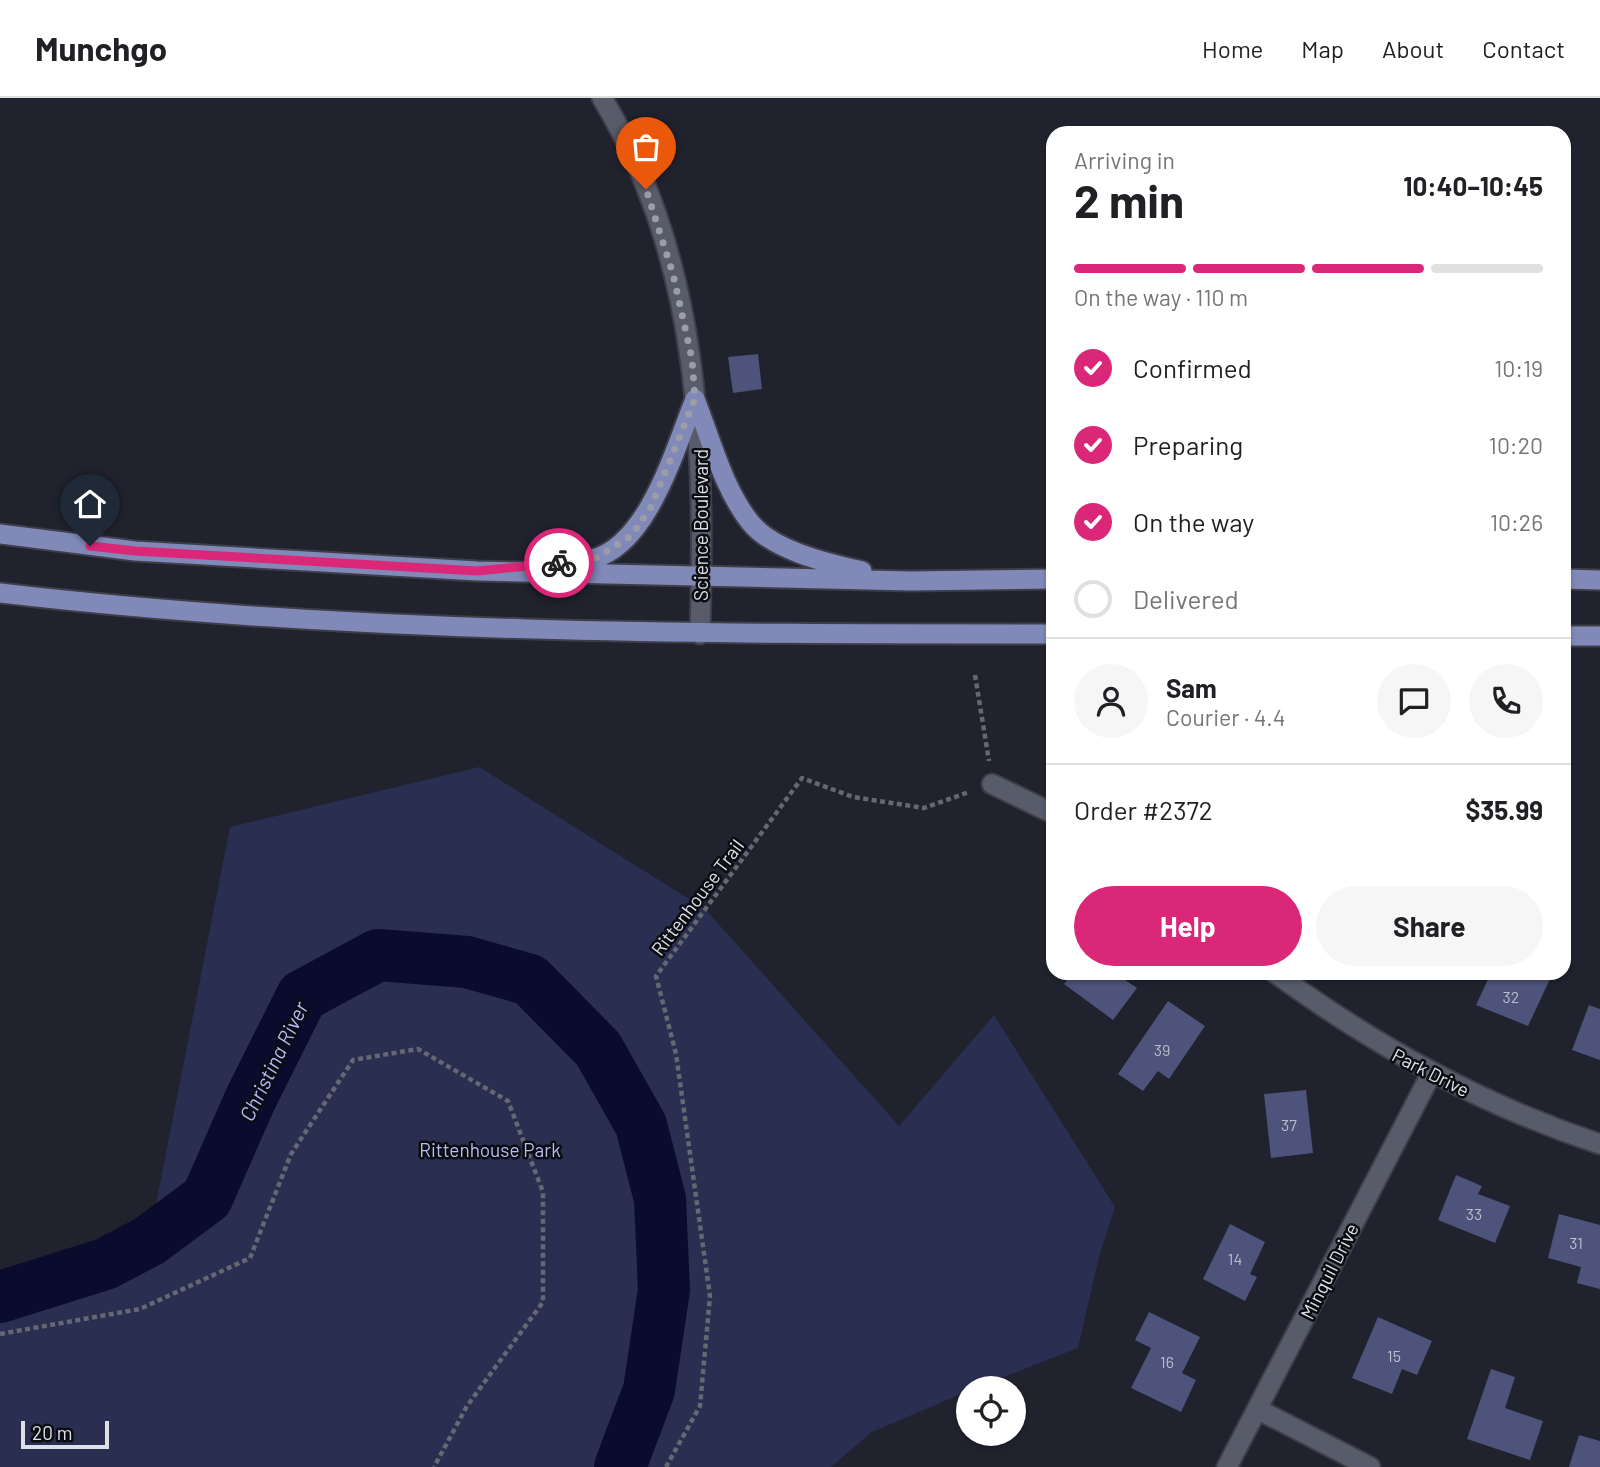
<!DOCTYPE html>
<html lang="en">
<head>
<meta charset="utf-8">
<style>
	body { margin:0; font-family:Barlow,sans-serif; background:#f6f6f6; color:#202124; height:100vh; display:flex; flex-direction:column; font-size:26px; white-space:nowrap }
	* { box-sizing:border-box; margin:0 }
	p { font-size:23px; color:#757577 }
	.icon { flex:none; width:38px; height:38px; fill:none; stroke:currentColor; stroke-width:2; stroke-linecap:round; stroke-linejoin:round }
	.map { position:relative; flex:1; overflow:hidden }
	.details { position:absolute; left:1046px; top:28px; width:525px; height:854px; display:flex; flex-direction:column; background:#fff; border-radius:21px; box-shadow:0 2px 5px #0004 }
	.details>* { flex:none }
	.buttons { position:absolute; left:956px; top:1278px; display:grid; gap:14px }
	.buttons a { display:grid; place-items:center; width:70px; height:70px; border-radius:50%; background:#fff; box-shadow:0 2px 5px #0004; font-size:35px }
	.scale { position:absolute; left:21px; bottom:18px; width:88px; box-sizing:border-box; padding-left:7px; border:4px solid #dee0e8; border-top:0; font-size:19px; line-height:24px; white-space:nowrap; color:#dee0e8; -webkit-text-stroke:5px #0b0c11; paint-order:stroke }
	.pin { position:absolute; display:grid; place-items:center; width:60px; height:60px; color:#fff; margin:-72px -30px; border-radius:50% 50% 50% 0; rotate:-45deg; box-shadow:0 0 7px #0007 }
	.pin .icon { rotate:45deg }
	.courier { position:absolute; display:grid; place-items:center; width:70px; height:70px; margin:-35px; border:5px solid #db2777; border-radius:50%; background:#fff; color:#222; box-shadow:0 2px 9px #0007 }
	.summary em { font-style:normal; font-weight:700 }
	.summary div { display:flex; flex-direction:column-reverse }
	.summary { display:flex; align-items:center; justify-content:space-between; height:119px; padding:0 28px }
	h1 { font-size:46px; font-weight:700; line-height:52px }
	.bar { display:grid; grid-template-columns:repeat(4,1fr); gap:10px 7px; align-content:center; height:84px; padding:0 28px }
	.bar i { height:9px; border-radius:5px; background:#e0e0e0 }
	.bar .current { background:#db2777 }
	.bar p { grid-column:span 4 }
	.line { display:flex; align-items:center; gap:18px; padding:0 28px; border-top:2px solid #e0e0e0 }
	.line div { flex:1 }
	.round { display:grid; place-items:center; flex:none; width:74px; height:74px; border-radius:37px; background:#f6f6f6 }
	ol { padding:0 28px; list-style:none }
	li { display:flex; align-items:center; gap:21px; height:77px }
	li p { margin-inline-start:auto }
	li .icon { padding:7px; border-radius:50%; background:#db2777; color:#fff; stroke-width:4 }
	li:last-child { color:#757577 }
	li i { width:38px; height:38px; border:4px solid #e0e0e0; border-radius:50% }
	.action { display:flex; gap:14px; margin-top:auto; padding:14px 28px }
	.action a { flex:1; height:80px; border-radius:42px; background:#db2777; color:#fff; font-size:28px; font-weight:700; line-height:80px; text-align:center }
	.action a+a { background:#f6f6f6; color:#202124 }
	header { display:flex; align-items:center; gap:42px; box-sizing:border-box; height:98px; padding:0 35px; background:#fff; border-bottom:2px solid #e0e0e0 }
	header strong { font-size:33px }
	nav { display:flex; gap:38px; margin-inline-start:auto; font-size:24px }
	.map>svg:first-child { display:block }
</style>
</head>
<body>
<header>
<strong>Munchgo</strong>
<nav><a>Home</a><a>Map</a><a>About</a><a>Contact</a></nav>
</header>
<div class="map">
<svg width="1600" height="1369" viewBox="0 0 1600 1369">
	<rect width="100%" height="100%" fill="#20222e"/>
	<path fill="#2a2e50" d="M479,669L705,811L899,1028L994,917L1115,1109L1099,1159L1078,1250L976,1290H968V1293L872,1334L831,1369H0V1199L105,1166L149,1142L230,729Z"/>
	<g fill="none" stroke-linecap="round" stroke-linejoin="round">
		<path stroke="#0b0c2d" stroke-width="52" d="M0,1199L105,1166L149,1143L207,1100L250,1002L302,898L378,857L467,864L530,882L598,951L641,1027L660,1101L664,1192L649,1292L620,1369"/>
	</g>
	<path fill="#4d537a" d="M758,256L762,291L733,295L728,259Z
		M1072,875H1115L1137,890L1113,922L1064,886Z
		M1491,875H1543L1551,879L1528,928L1476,907Z
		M1168,903L1205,928L1169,981L1158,973L1143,993L1118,976Z
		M1589,907L1600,911V962L1572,952Z
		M1306,992L1313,1055L1271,1060L1264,996Z
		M1456,1077L1482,1088L1478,1096L1510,1108L1495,1145L1438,1122Z
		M1559,1116L1600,1127V1191L1577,1185L1581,1169L1548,1160Z
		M1230,1126L1265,1144L1250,1176L1257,1179L1245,1203L1203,1181Z
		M1149,1214L1200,1239L1182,1275L1196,1282L1181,1314L1131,1290L1151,1250L1135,1242Z
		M1378,1219L1432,1243L1417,1277L1402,1271L1392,1296L1352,1280Z
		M1491,1271L1515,1279L1505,1310L1543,1323L1530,1362L1467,1341Z
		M1579,1337L1600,1343V1369H1569Z"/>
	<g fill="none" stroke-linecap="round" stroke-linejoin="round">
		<g stroke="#3d3e48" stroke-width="23">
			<path id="minor" d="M602,0C701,162 705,351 700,536
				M992,686L1054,716
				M1275,875C1376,948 1481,1007 1600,1046
				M1257,1311L1370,1369
				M1227,1369L1431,976"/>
		</g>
		<g stroke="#3d3e48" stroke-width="23">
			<path id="primary" d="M695,301C711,341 723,390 750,424C773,453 828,465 862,473
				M0,436L135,453L477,473L911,483L1054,481
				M565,464C574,463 584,463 593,461C649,446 675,350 695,301
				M1564,481L1600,482
				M0,495C350,536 702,536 1054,536
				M1564,538H1600"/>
		</g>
		<path stroke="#656772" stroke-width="4.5" stroke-dasharray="5 3.5" stroke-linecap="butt" d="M975,577L989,663
			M0,1236L140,1211L250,1160L291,1056L353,962L418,951L508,1003L543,1094V1204L467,1308L434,1369
			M666,1369L700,1308L710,1198L676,956L656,878L802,680L853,699L924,710L969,694"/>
		<use href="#minor" stroke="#585b69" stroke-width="19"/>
		<use href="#primary" stroke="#8189b9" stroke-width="19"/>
	</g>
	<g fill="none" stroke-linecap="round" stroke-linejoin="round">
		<path stroke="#9c9ea7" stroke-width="7" stroke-dasharray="0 12.6" d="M559,465L594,461L631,438L651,409L695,301L692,261L673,176L646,91"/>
		<path stroke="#db2777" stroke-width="9" d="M90,448L135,453L477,473L559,465"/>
	</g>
	<g text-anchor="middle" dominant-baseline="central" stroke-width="5" stroke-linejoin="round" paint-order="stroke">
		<g font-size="16" fill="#babdcc">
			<text x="1511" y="898">32</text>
			<text x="1162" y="951">39</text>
			<text x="1289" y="1026">37</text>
			<text x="1474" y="1115">33</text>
			<text x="1576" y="1144">31</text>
			<text x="1235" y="1160">14</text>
			<text x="1394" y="1257">15</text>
			<text x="1167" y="1263">16</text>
		</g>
		<g font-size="19" fill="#dee0e8" stroke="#0b0c11">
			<text transform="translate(700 427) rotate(-90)">Science Boulevard</text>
			<text transform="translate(697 799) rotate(-53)">Rittenhouse Trail</text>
			<text transform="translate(1431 974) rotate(27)">Park Drive</text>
			<text transform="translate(1329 1173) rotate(-63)">Minquil Drive</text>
		</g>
		<g font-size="19" fill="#b6bff5" stroke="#0b0c11">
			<text x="490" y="1051">Rittenhouse Park</text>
		</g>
		<g font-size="21" font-style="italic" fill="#afb9fc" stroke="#0b0c11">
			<text transform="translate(273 963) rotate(-64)">Christina River</text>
		</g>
	</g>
</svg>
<div class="buttons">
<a><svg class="icon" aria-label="locate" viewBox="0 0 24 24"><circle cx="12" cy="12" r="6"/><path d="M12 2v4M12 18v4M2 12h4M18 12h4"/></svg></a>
</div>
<div class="scale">20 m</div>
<div class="pin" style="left:646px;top:91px;background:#ea580c"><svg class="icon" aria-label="bag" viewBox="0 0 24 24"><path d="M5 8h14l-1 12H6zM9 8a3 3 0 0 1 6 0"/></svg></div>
<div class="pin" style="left:90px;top:448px;background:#1f2937"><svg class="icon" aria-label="home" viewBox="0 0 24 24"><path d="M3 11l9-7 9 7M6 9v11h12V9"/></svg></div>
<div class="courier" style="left:559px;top:465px"><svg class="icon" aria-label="bike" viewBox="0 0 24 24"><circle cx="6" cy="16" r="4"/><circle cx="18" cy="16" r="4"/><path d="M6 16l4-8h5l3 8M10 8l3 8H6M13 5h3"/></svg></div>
<section class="details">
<div class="summary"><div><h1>2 min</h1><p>Arriving in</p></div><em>10:40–10:45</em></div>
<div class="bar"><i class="current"></i><i class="current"></i><i class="current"></i><i></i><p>On the way · 110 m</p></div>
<ol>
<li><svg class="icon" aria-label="check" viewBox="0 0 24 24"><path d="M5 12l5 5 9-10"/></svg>Confirmed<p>10:19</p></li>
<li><svg class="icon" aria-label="check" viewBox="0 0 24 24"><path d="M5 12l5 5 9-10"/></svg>Preparing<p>10:20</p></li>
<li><svg class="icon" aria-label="check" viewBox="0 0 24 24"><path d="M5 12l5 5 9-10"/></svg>On the way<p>10:26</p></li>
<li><i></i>Delivered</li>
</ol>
<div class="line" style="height:126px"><a class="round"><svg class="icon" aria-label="person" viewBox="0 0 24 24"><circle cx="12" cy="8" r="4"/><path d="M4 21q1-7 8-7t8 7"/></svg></a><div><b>Sam</b><p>Courier · 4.4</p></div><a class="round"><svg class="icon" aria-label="chat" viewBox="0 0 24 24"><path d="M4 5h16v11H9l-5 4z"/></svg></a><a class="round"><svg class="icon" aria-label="phone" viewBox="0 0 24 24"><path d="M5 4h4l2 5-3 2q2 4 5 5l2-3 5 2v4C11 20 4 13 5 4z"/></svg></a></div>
<div class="line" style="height:91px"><div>Order #2372</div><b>$35.99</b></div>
<div class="action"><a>Help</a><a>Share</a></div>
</section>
</div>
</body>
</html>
